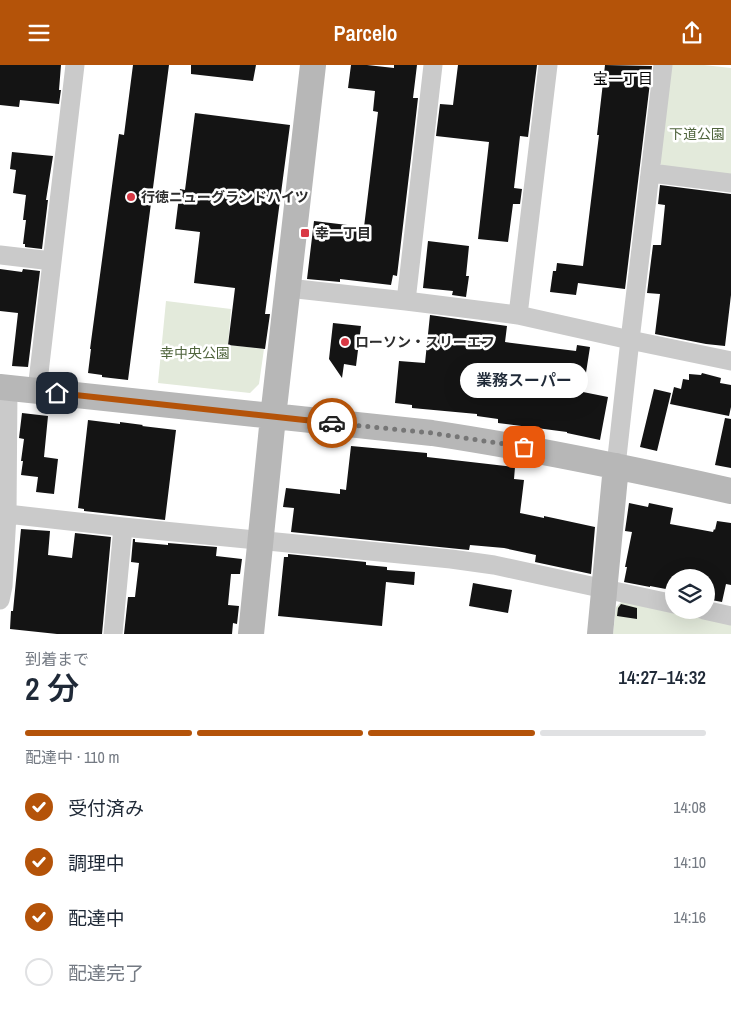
<!DOCTYPE html>
<html lang="ja">
<head>
<meta charset="utf-8">
<style>
	body { margin:0; font-family:"Archivo Narrow","Noto Sans JP",sans-serif; background:#f2f2f3; color:#1f2937; height:100vh; display:flex; flex-direction:column; font-size:19px; white-space:nowrap }
	* { box-sizing:border-box; margin:0 }
	p { font-size:16px; color:#747a83 }
	.icon { flex:none; width:28px; height:28px; fill:none; stroke:currentColor; stroke-width:2; stroke-linecap:round; stroke-linejoin:round }
	.map { position:relative; height:569px; overflow:hidden }
	.side { display:flex; flex-direction:column; background:#fff; flex:1 }
	.side>* { flex:none }
	.tools { position:absolute; left:665px; top:504px; display:grid; gap:10px }
	.tools a { display:grid; place-items:center; width:50px; height:50px; border-radius:50%; background:#fff; box-shadow:0 5px 20px #0002; font-size:25px }
	.pin { position:absolute; display:grid; place-items:center; width:42px; height:42px; color:#fff; margin:-21px; border-radius:10px; box-shadow:0 2px 8px #0006 }
	.courier { position:absolute; display:grid; place-items:center; width:50px; height:50px; margin:-25px; border:4px solid #b45309; border-radius:50%; background:#fff; color:#222; box-shadow:0 1px 6px #0007 }
	.bubble { position:absolute; height:35px; border-radius:18px; background:#fff; box-shadow:0 5px 20px #0002; font-size:16px; font-weight:600; line-height:35px; text-align:center }
	.head em { font-style:normal; font-weight:600 }
	.head div { display:flex; flex-direction:column-reverse }
	.head { display:flex; align-items:center; justify-content:space-between; height:85px; padding:0 25px }
	h1 { font-size:32px; font-weight:600; line-height:38px }
	.bar { display:grid; grid-template-columns:repeat(4,1fr); gap:8px 5px; align-content:center; height:60px; padding:0 25px }
	.bar i { height:6px; border-radius:4px; background:#e0e1e3 }
	.bar .selected { background:#b45309 }
	.bar p { grid-column:span 4 }
	ol { padding:0 25px; list-style:none }
	li { display:flex; align-items:center; gap:15px; height:55px }
	li p { margin-inline-start:auto }
	li .icon { padding:5px; border-radius:50%; background:#b45309; color:#fff; stroke-width:4 }
	li:last-child { color:#747a83 }
	li i { width:28px; height:28px; border:2px solid #e0e1e3; border-radius:50% }
	header { display:flex; justify-content:space-between; align-items:center; height:65px; padding:0 25px; background:#b45309; color:#fff; font-size:22px; font-weight:600 }
	.map>svg:first-child { display:block }
</style>
</head>
<body>
<header><svg class="icon" aria-label="menu" viewBox="0 0 24 24"><path d="M4 6h16M4 12h16M4 18h16"/></svg>Parcelo<svg class="icon" aria-label="share" viewBox="0 0 24 24"><path d="M12 15V3M7 8l5-5 5 5M5 13v7h14v-7"/></svg></header>
<div class="map">
<svg width="731" height="569" viewBox="0 0 731 569">
	<rect width="100%" height="100%" fill="#fff"/>
	<path fill="#e3eadb" d="M672,0H704L731,3V113L665,105L659,97L670,2Z
		M166,236L231,244L228,280L264,284L259,319L250,328L158,318Z
		M622,536L731,556V569H613L616,542Z"/>
	<path fill="#141414" d="M0,0H61L59,25H61L59,39L20,35L19,42L0,40Z
		M133,0H169L128,315L102,312V310L88,308L91,284H90L119,69L124,70Z
		M191,0H256L253,16L191,9Z
		M351,0H367L394,3V0H417L413,33H418L414,68L397,211L393,210L391,220L340,214V217L307,214L314,156L364,162L378,47L373,46L375,26L348,23Z
		M458,0H537L528,72L520,71L514,123L522,124L520,139H513L508,177L478,174L489,77L436,71L440,39L453,40Z
		M605,0L652,1L625,224L578,218L576,230L550,227L553,206H556L557,198L583,201L599,70H597Z
		M195,48L290,60L265,249H270L265,284L228,280L235,223L194,218L200,167L175,164L180,124L185,125Z
		M12,87L53,91L46,135H48L42,184L25,182V179H23L26,155H23L26,130L13,128L16,105L10,104Z
		M660,120L731,129V230L725,281L706,279L655,269L660,229L647,228L653,180H661L665,140L658,139Z
		M428,176L469,181L466,211H469L466,232L452,230L453,226L423,223Z
		M0,204L22,207L23,204L40,206L28,302L12,301L18,248L0,246Z
		M430,250L507,261L505,277L576,286L577,280L590,282L583,327L608,332L600,375L567,368V367L498,358V354L477,351V349L412,343V340L395,338L399,296L425,298Z
		M333,258L361,261L356,301L344,299L342,313L329,294Z
		M702,308L721,313L720,318L731,320V342L729,351L670,339L674,322L681,324L683,314L689,315V309L701,310Z
		M654,324L671,328L657,386L640,382Z
		M22,348L48,351L44,392L58,394L54,429L36,427L38,412L21,410L23,396H21L24,374L19,373Z
		M725,353L731,354V403L715,400Z
		M88,355L120,359V357L143,360L142,361L176,365L165,455L84,446V444L78,443Z
		M351,381L427,388V392L515,402L514,414L524,415L520,448L544,453V451L595,462L591,509L535,497L536,490L504,483L470,480L469,485L291,467L294,443L283,442L286,423L340,429V424L346,425Z
		M629,438L648,442L649,438L673,443L670,459L713,467L714,464L715,465L717,456L731,458V520L726,519L722,537L706,534V512H674L671,525L650,521V522L624,517L627,502H625L632,467L625,466Z
		M21,464L50,466L48,490L72,493L75,468L111,472L102,569H57L10,564L11,546H13Z
		M133,474H135V477L168,480V478L217,482L216,491L242,494L240,509H231L228,540L239,541L237,559L233,558L232,569H124L128,532H135L139,498L131,497Z
		M288,489L366,497V500L387,502V505L415,507L414,520L386,517L382,561L278,551L284,492H288Z
		M473,518L512,525L508,548L469,541Z
		M621,539L637,543V554L617,551L618,543Z"/>
	<g fill="none" stroke-linecap="round" stroke-linejoin="round">
		<path stroke="#cacaca" stroke-width="19" d="M651,108L731,118
			M0,190L52,196
			M288,223L406,236L518,250L630,275L731,296
			M406,236L433,0
			M518,250L548,0
			M37,325L75,0
			M616,401L630,275L663,0
			M7,449L123,462L451,494L494,500L674,539
			M0,535L3,521L7,449L8,323
			M704,545L731,551
			M113,569L123,462"/>
		<path stroke="#b7b7b7" stroke-width="26" d="M0,322L432,368C533,383 632,404 731,426
			M251,569L273,352L313,0
			M600,569L616,401"/>
	</g>
	<g fill="none" stroke-linecap="round" stroke-linejoin="round">
		<path stroke="#767676" stroke-width="5" stroke-dasharray="0 9" d="M332,358L432,368L524,382"/>
		<path stroke="#b45309" stroke-width="6" d="M57,328L332,358"/>
	</g>
	<g fill="#d93945" stroke="#fff" stroke-width="2">
		<circle cx="131" cy="132" r="5"/>
		<rect x="300" y="163" width="10" height="10" rx="2.5"/>
		<circle cx="345" cy="277" r="5"/>
	</g>
	<g text-anchor="middle" dominant-baseline="central" stroke-width="5" stroke-linejoin="round" paint-order="stroke">
		<g font-size="14" fill="#50653d" stroke="#fff">
			<text x="697" y="69">下道公園</text>
			<text x="195" y="288">幸中央公園</text>
		</g>
		<g font-size="14" font-weight="bold" fill="#2d2d2d" stroke="#fff" text-anchor="start">
			<text x="141" y="132">行徳ニューグランドハイツ</text>
			<text x="315" y="168">幸一丁目</text>
			<text x="355" y="277">ローソン・スリーエフ</text>
		</g>
		<g font-size="15" fill="#000" stroke="#fff">
			<text x="623" y="13">宝一丁目</text>
		</g>
	</g>
</svg>
<div class="tools">
<a><svg class="icon" aria-label="layers" viewBox="0 0 24 24"><path d="M12 4l9 5-9 5-9-5zM3 14l9 5 9-5"/></svg></a>
</div>
<div class="pin" style="left:524px;top:382px;background:#ea580c"><svg class="icon" aria-label="bag" viewBox="0 0 24 24"><path d="M5 8h14l-1 12H6zM9 8a3 3 0 0 1 6 0"/></svg></div>
<div class="pin" style="left:57px;top:328px;background:#1f2937"><svg class="icon" aria-label="home" viewBox="0 0 24 24"><path d="M3 11l9-7 9 7M6 9v11h12V9"/></svg></div>
<div class="courier" style="left:332px;top:358px"><svg class="icon" aria-label="car" viewBox="0 0 24 24"><path d="M5 17H2v-5l4-1 3-4h7l3 4 3 1v5h-3M9 17h6M6 11h13"/><circle cx="7" cy="17" r="2"/><circle cx="17" cy="17" r="2"/></svg></div>
<div class="bubble" style="left:460px;top:298px;width:128px">業務スーパー</div>
</div>
<section class="side">
<div class="head"><div><h1>2 分</h1><p>到着まで</p></div><em>14:27–14:32</em></div>
<div class="bar"><i class="selected"></i><i class="selected"></i><i class="selected"></i><i></i><p>配達中 · 110 m</p></div>
<ol>
<li><svg class="icon" aria-label="check" viewBox="0 0 24 24"><path d="M5 12l5 5 9-10"/></svg>受付済み<p>14:08</p></li>
<li><svg class="icon" aria-label="check" viewBox="0 0 24 24"><path d="M5 12l5 5 9-10"/></svg>調理中<p>14:10</p></li>
<li><svg class="icon" aria-label="check" viewBox="0 0 24 24"><path d="M5 12l5 5 9-10"/></svg>配達中<p>14:16</p></li>
<li><i></i>配達完了</li>
</ol>
</section>
</body>
</html>
